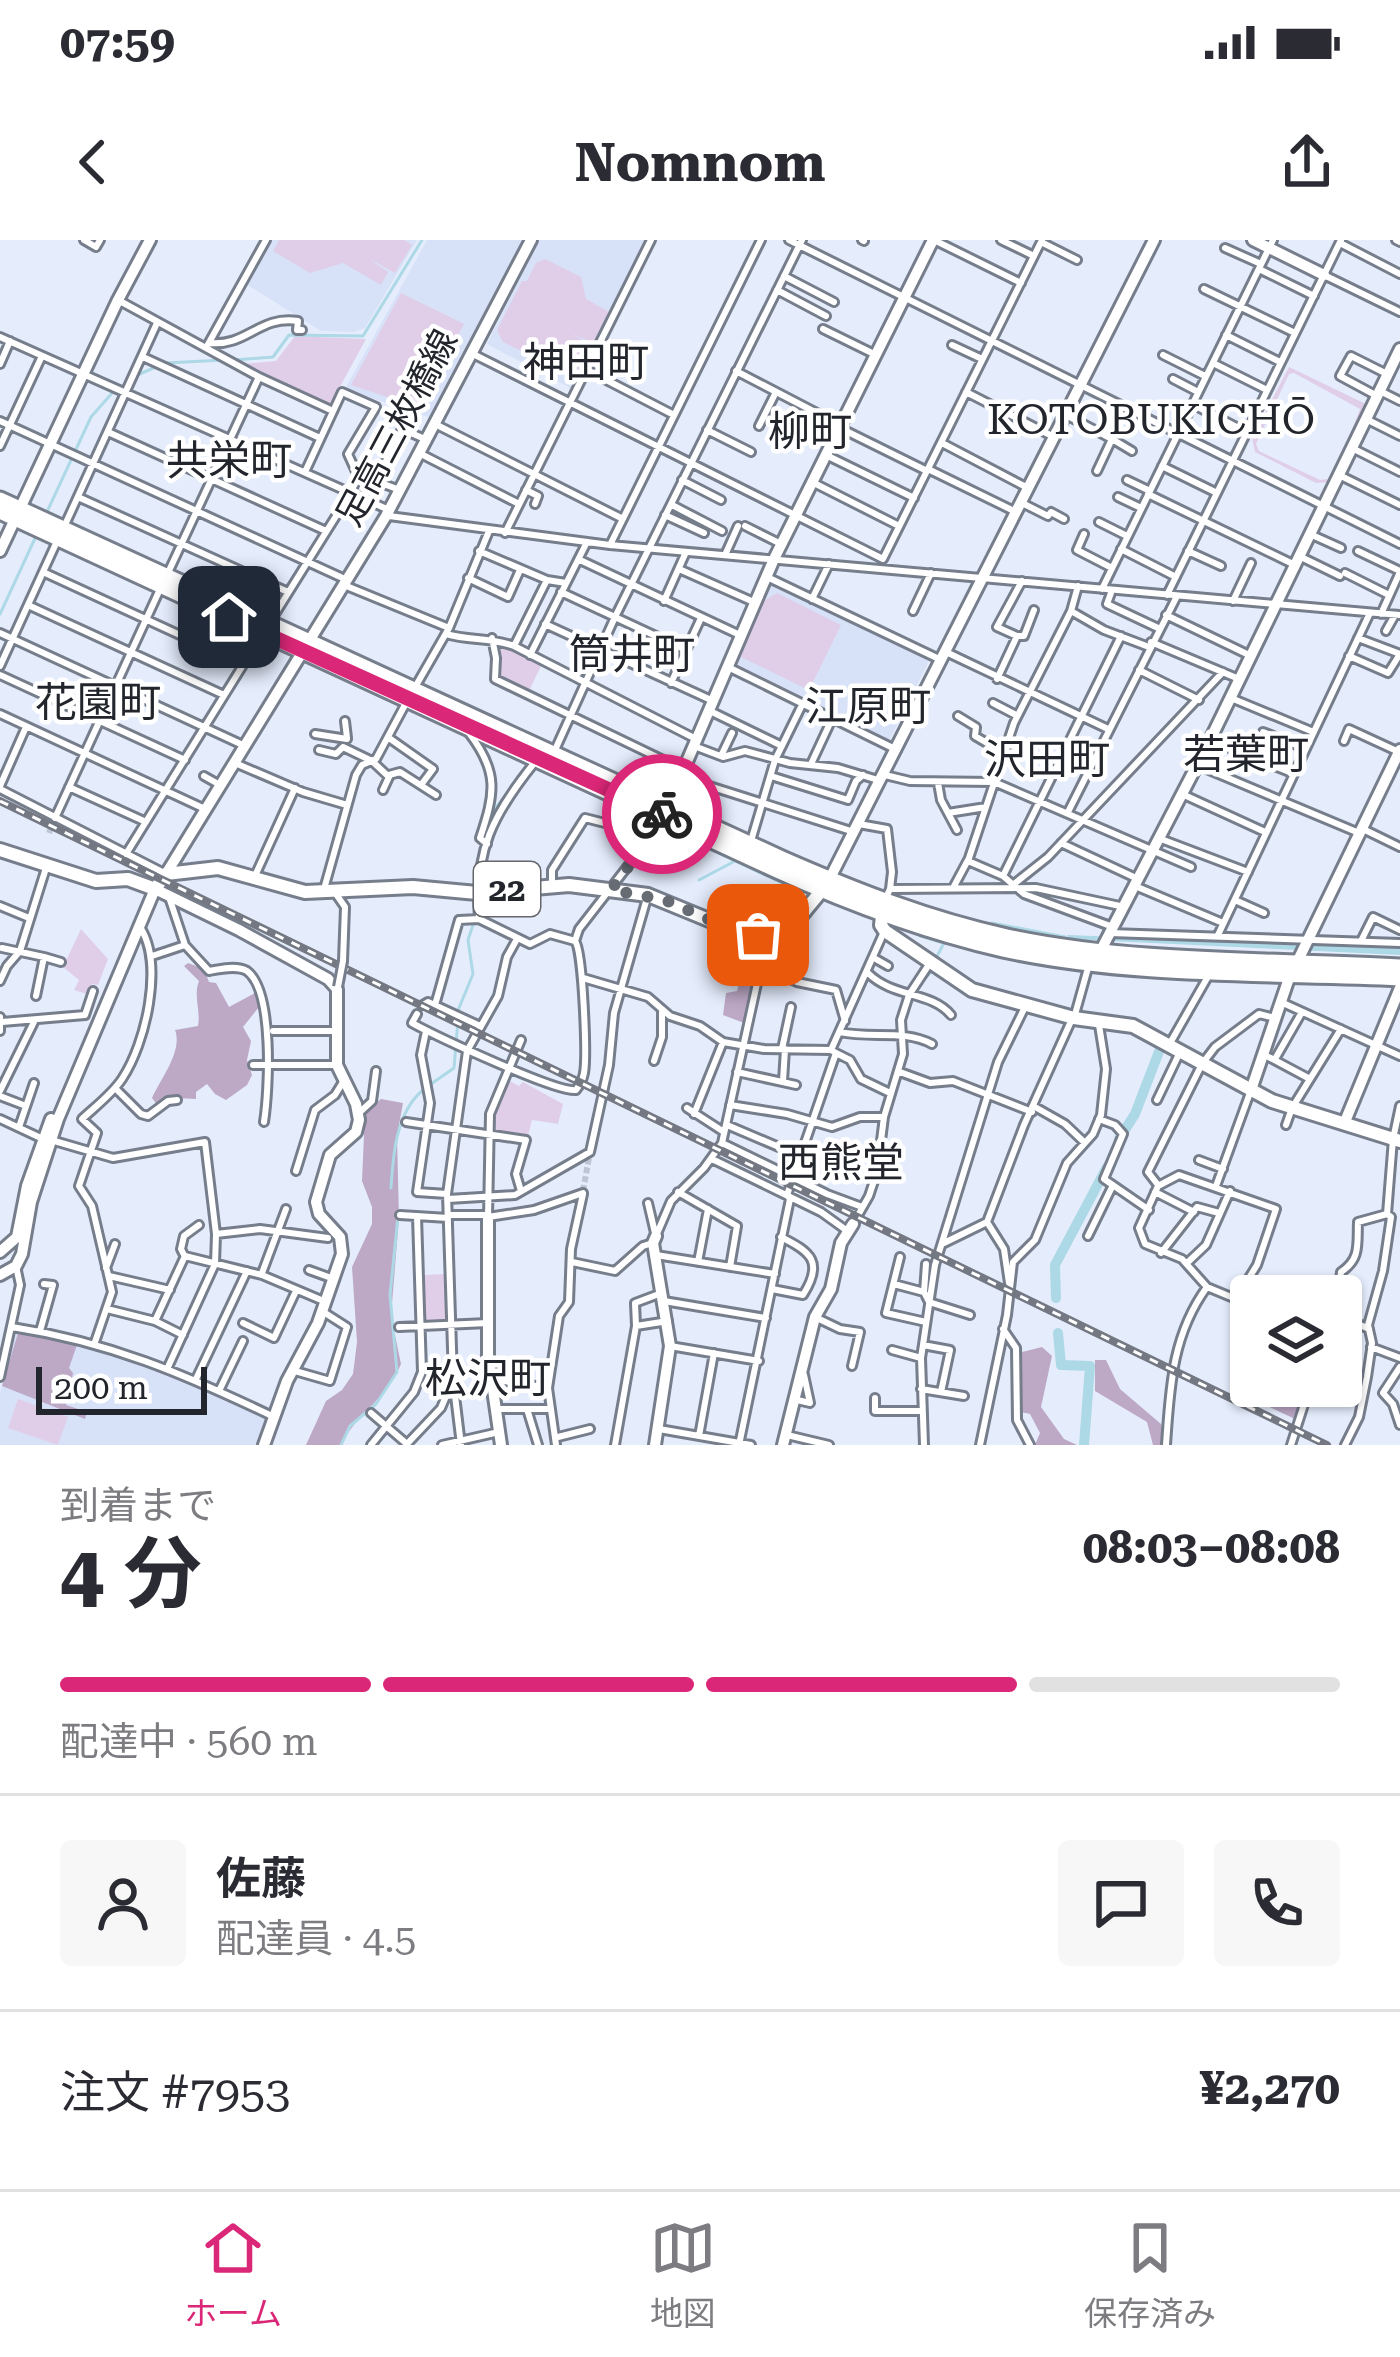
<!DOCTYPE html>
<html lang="ja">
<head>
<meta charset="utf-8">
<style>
	body { margin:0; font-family:"Roboto Serif","Noto Sans JP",serif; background:#f7f7f7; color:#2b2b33; height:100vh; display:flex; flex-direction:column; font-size:45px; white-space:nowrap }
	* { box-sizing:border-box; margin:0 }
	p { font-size:39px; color:#7c7c81 }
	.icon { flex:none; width:66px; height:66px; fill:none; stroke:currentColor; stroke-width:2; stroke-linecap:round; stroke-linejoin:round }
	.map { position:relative; height:1205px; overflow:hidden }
	.sheet { display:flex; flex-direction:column; background:#fff; flex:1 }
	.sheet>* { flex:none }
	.buttons { position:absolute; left:1230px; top:1035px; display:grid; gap:24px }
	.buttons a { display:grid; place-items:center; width:132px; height:132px; border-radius:12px; background:#fff; box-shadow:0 3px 9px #0004; font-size:60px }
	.scale { position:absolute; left:36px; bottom:30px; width:171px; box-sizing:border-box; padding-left:12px; border:6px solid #22252b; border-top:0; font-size:33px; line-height:42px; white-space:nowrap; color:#22252b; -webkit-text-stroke:9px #fff; paint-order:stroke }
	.pin { position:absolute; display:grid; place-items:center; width:102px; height:102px; color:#fff; margin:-51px; border-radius:24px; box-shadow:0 6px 18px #0006 }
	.courier { position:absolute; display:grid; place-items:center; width:120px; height:120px; margin:-60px; border:9px solid #db2777; border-radius:50%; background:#fff; color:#222; box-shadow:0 3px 15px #0007 }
	.overview em { font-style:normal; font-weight:700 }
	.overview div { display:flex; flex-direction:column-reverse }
	.overview { display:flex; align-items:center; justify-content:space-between; height:204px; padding:0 60px }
	h1 { font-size:78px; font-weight:700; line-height:90px }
	.bar { display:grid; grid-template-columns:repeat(4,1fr); gap:18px 12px; align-content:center; height:144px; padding:0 60px }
	.bar i { height:15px; border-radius:9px; background:#e1e1e2 }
	.bar .active { background:#db2777 }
	.bar p { grid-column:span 4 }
	.line { display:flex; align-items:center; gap:30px; padding:0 60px; border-top:3px solid #e1e1e2 }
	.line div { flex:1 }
	.round { display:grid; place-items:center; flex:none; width:126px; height:126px; border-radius:12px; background:#f7f7f7 }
	.status { display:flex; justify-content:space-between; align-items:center; height:84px; padding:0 60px; background:#fff; direction:ltr }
	.status svg { height:33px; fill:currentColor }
	header { display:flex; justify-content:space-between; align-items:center; height:156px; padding:0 60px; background:#fff; font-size:54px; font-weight:700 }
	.tabs { display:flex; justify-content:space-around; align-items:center; height:168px; border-top:3px solid #e1e1e2; background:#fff; font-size:33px; color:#7c7c81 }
	.tabs a { display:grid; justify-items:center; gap:6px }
	.tabs .active { color:#db2777 }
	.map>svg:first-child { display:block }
</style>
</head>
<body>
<div class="status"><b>07:59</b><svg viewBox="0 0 49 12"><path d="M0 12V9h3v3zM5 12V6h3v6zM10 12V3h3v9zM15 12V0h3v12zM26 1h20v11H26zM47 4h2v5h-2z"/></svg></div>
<header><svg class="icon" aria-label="back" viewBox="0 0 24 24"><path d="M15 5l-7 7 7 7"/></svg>Nomnom<svg class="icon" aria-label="share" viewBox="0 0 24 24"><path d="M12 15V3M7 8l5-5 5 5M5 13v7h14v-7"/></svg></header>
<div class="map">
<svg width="1400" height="1205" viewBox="0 0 1400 1205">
	<rect width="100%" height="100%" fill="#e5edfd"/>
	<path fill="#d7e1f8" d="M272,0H417L365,88L354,92L321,91L246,44Z
		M427,0H523L431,178L345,149Z
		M539,0H647L572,149L487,104Z
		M770,340L928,415L930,419L888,503L733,426Z
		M14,1091L93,1105L186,1137L268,1178L258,1205H0V1154Z"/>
	<path fill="#e0cee8" d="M279,0H404L412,5L395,33L368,18L388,32L381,45L343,23L310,33L273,11Z
		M545,19L581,37L586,59L609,72L594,103L572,94L591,105L577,133L550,118L544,122L503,102L497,90L522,41H527L536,23Z
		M401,53L464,84L420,168L351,145Z
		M295,96L366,99L330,165L243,124L276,121Z
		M1289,127L1370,166L1333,238L1360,169L1294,133L1289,134L1256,204L1259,211L1320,240L1327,239L1330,242L1316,243L1255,212L1252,198Z
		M777,353L841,385L809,450L739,416L764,361Z
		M499,404L542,424L528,453L498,438Z
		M81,689L108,719L98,745L92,744L87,754L74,750L79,740L63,727Z
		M506,839L519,846L523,842L563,864L558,884L532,880L528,896L524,897L493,892L492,875Z
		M447,1034L449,1080L426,1081L424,1035Z
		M18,1159L68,1177L58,1205L8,1188Z"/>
	<path fill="#bda8c6" d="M188,723L204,729L209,742L216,743L229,767L255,753L259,767L243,787L251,801L247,820L252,835L247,845L226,860L215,854L207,844L196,852V859L176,858L158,866L152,858C161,838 183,811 175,790L198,786C201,770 193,756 199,741L184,726Z
		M743,728L758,732L744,783L723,775L726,753L737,751Z
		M381,859L403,863L397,896L399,978L391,1076L401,1124C385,1162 358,1171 341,1205H306L326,1161L342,1150L353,1134L357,1102L352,1027L372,984V967L362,941L365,872Z
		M18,1093L71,1100L77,1105L69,1128L73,1133L66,1165L87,1172L85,1179L2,1146Z
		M1042,1107L1052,1116L1041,1167L1064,1199L1077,1205H1035L1040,1193L1030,1174L1021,1172L1018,1156L1022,1153L1018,1139L1022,1112Z
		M1095,1120H1106L1120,1149L1161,1184L1167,1205H1153L1147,1182L1095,1151Z
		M1265,1146H1306L1295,1179L1257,1161Z"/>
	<path fill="#add8e5" d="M1067,695L1400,707V715L1069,699Z"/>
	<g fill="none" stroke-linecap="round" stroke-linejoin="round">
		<path stroke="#add8e5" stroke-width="3" d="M234,120L273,117L289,95L363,96L422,0
			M135,136L165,123L225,120
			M46,274L91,177L113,152
			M0,374L37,294
			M536,527L735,621
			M491,584L497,566L513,546
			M699,640L735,621L793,648
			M474,647L480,615
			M992,683L1065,697
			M920,696L944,703L935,720
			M912,752L933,730
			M431,844L454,828L459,768L473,734L468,700L476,676L474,657
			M391,948C393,915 396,872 423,850
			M341,1205L350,1186L376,1164L397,1132L390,1055L398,977"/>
		<path stroke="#add8e5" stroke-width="10" d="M1119,899L1135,874L1160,809L1170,799
			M1056,1058L1055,1025L1107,927
			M1058,1093L1061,1125L1090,1126L1084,1205"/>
		<path stroke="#bec5d3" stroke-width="6" stroke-dasharray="6 3" stroke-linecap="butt" d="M49,593L55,578
			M583,951L590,912"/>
		<g stroke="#767d8b" stroke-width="12">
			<path id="street" d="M84,0L96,7L100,0
				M789,0L1400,304
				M862,0L864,1
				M934,0L1021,43
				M1001,0L1034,16
				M1396,0L1400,2
				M1041,2L1077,20
				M1340,3L1400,34
				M1225,8L1261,24
				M1259,29L1314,56
				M1324,35L1400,72
				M784,36L834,62
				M1204,49L1295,93
				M777,50L826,76
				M118,60L259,137L333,171
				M823,89L874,114
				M1226,95L1280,122
				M0,97L389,270
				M209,103C247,107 259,75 298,81L297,90H302
				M952,105L982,119
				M206,108L266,0
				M473,114L883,319
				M1163,115L1205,136
				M143,117L320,198
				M1213,123L1267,150
				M0,124L10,101
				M587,130L674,175
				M736,131L840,185
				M1173,139L1198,152
				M966,152L1054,197
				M1382,152L1400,161
				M1377,156L1340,136L1351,116L1387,134
				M1192,164L1246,192
				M1066,175L1112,199L1097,231
				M1366,179L1400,196
				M0,181L347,340
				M435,184L623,279
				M759,186L776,152
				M840,188L927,231
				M707,190L751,212
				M108,192L326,291
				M1112,199L1132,211
				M942,203L1026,247
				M0,206L42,116
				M1352,208L1400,232
				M421,214L519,264
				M826,215L914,258
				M1162,226L1217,253
				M928,229L1016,272
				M1339,235L1400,265
				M682,240L721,260
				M1127,240L1150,251
				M812,242L899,286
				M397,249L381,243L378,237L402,189L427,200
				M526,250L538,256L535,264
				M1148,254L1295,325
				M78,257L288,352
				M1118,257L1141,268
				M1022,263L1048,276L1051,272L1064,279
				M672,265L722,291
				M665,275L704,293
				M389,276L610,305L1400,375
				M1099,282L1127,296
				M745,286L779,303
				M64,287L157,83
				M505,293L651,0
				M1084,294L1077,310L1112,328
				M1312,295L1341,308
				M610,305L761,0
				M1121,309L1176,337
				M479,311L547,340
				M1188,311L1221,326
				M1358,311L1400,331
				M725,315L738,286
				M1299,316L1340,336
				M883,319L1042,0
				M580,320L742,396
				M679,329L756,363
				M43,332L243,424
				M1345,333L1389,355
				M167,335L259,137
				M767,337L939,419
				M468,338L508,357L520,330
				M344,345L449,388
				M1078,346L1071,371L1014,483L968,621L1003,636L1024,654L1113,687
				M1102,349L1273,0
				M1112,350L1107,364L1158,388
				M561,352L686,410
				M1167,355L1341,0
				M812,359L829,324
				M664,361L686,312
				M1233,361L1251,323
				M28,365L224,455
				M913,371L931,333
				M1071,371L1104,390L1149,407
				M1381,374L1400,332
				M1166,375L1249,415
				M270,382L351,252L358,236L348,214L376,167L342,152L305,232
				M545,384L711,460
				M1386,391L1395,375
				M0,393L245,506
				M446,394C470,401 490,397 514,406L696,499
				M1017,396H1024L1034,370
				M492,398L496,418L495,439L684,530
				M1358,398L1400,414
				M1151,402L1239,439
				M514,406L547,340L566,343
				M946,412L1108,489
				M530,415L587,302
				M1349,416L1388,433L1400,414
				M0,426L58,299
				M728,427L897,510
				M1139,430L1199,460
				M0,435L185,520
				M997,439L1017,396L997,387L1022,341
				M671,443L701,378
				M414,449L449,388L489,291
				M1231,458L1311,491
				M993,463L1016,475
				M710,471L782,506
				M0,474L205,569
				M958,476L976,487L975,496L1004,513
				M345,481L347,498
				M1263,492L1304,508
				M469,493C499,532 495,553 480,598L487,604
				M315,494L347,499
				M389,498L433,529L421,545
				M1212,501L1292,533
				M1344,501L1349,489L1399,512
				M694,506L723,517L745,511L790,523L838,528L878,540
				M319,510L336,514L343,507L372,521L389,537L383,550
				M555,510L615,377L802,0
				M721,516L732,493
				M535,522C493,574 474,611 479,679L530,704L550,694L575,701
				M235,523L303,552L347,565
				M811,524L832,479
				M1197,525L1359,593
				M389,535L400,532L436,555
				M885,535L910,541L994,542L1191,627
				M204,536L220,545
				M771,536L848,560L856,541L863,535
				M681,537L851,591
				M938,543L941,560L957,590
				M0,546L26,487
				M69,547L146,582
				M0,549L166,634
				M1182,554L1265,592
				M1068,572L1177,356
				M948,573L986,567
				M55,578L161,347
				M859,584L887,589L892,632L890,649
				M1361,588L1400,607
				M1161,599L1248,632
				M751,601L775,520L802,465
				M1061,603L1138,639
				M126,614L261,396
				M1003,636L1121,396
				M254,638L295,548
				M1014,644L1048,617L1223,432
				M1135,646L1223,683
				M953,648L968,620
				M324,649L356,535L362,525L376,519L406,463
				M336,654L345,667L343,721
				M169,657L185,705L209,731C219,729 237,725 247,731C274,751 269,850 264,882
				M885,660L890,649L1036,648L1120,666
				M1235,660L1264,673
				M0,666L29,678
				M1110,693L1400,703
				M1218,695L1370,373
				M1361,701L1373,677L1400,690
				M2,708L44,717L36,756
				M152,716L185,705
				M44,717L61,722
				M874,718L888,726
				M767,728L797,742L836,750L845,781
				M868,733C893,758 931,751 951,775
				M583,738L648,757L670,776L700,786L723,802L764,809L831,810
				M0,741L7,726L20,711L46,628
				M1283,763L1400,816
				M423,765L428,762L478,785
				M435,765L459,680L479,679
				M417,774L412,783C436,796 557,853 576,850C581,843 582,842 584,833C587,816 583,711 575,701L579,689L652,595L585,578L552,630V643
				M0,777V791
				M1074,778L1088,728
				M2,782L85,775L93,751
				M273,791H337
				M426,791L421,815L430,863L417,952L447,954
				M840,792C871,799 904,789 932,804
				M521,800L490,874L488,977L534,970L583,953
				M1169,805L1210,733
				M782,809L791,767
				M836,813L850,820L861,839L890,853
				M1263,814L1310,839
				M1275,819L1302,772
				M654,821L662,797V772
				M253,825H337
				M737,832L796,845
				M900,832L930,843L953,841L1032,872
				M783,841L785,809
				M115,848L141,874L148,876L168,861L177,860
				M0,851L35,780
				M0,856L26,866
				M1157,860L1180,812
				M730,865L787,874L832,887L860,877H884
				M1035,867L1065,884L1085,903
				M687,868L724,892
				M360,872L372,861L376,831
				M694,874L723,802
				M0,879L43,899
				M1099,879L1115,885L1123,894L1104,939L1149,970
				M406,882L526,900L516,934L521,951
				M727,885L800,916
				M1286,885L1292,868L1341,789
				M19,887L34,843
				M51,900L113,918L205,902L216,994
				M722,903L827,954L862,967
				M712,919L821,972L846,990
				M1199,920L1223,929
				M296,931L315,870L335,855L343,842
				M1158,945L1148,932L1202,824L1215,807L1259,774L1275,778
				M1216,946L1251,850
				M678,952L737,986L730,1027
				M1155,952L1194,972
				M448,959L515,955L590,912L609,825L614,773L647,658
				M648,963L655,993
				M400,975L448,978
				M448,975H488
				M853,984L869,956L877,932L884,877L903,814L901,780L909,755L930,723
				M656,996L671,961L704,928L722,903L758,739L774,717L781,698
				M1088,996L1113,945
				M944,1003L987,982
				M1161,1013L1197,967L1219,973
				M184,1015L181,1009L184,996L199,985
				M656,1015L775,1034
				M900,1017L886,1073L926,1082
				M572,1022L615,1031L643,1006L653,1003
				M698,1022L708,969
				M1187,1023L1206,1005L1230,951
				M106,1028L115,1004
				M309,1030L334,1039
				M262,1033L286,969
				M109,1036L170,1050
				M1251,1039L1290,1056
				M1009,1043L1004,1009L987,982L1024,885L1072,779
				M894,1044L924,1052L929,1062L970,1075
				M772,1049L803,1055C824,1022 811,1012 781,997
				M924,1052L926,1024
				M1338,1056L1341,1032C1361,1019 1357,1004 1358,982L1387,974
				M664,1061L766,1078
				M107,1069L155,1081L183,1095
				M1341,1076L1369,1089
				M817,1078L840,1089L860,1092L852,1126
				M155,1081L185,1016L262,1035L326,1062
				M243,1083L274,1098L296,1051
				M636,1086L668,1081
				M12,1087C110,1102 184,1134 272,1176
				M399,1087L488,1083
				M1003,1089L1016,1108L1017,1180L1030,1205
				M40,1091L53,1045L44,1044
				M95,1102L112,1052L92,966L79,946L97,893L82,879C96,866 112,854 122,839C146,803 164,724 140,687
				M923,1105L950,1110L941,1152
				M670,1106L759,1121
				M1371,1107L1400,1118
				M892,1110L921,1118
				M1341,1124L1353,1083
				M168,1127L215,1024L216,994L260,989L328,998
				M1400,1127L1383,1153L1393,1164L1400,1185
				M295,1131L330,1141L347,1087L322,1071
				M0,1137L20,1045L16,1026
				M196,1139L247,1031
				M492,1139L548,1148
				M921,1149L964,1156
				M219,1151L243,1101
				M1243,1153L1251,1136
				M1277,1153L1280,1146
				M875,1158V1171H922
				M793,1159L810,1163L804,1135
				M495,1169H550
				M527,1169L538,1205
				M371,1173L407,1204
				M659,1189L751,1205
				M787,1195L829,1205
				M699,1196L714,1113
				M558,1197L590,1189
				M371,1205L414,1152L422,1132L417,976
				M406,1205L441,1168L452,1142
				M442,1205L499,1192
				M461,1205L453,1139L447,954L467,811L498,756L507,717L517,699
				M556,1205L548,1148L559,1076L569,1062L571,1009L583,954
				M615,1205L636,1086L635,1063L659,1054
				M739,1205L790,959L787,955L836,813L831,810L883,694
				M924,1205L921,1118L935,1025L998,822L1026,765
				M980,1205L1007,1075L1013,1022L1035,1000L1067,923L1093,894L1101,875L1106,829L1099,785
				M1166,1205C1170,1147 1172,1095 1207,1047L1182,1019L1145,1004L1139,988L1158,946L1179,935L1276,969L1257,1025L1236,1059L1207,1047
				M1291,1205L1310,1146
				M1345,1205L1359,1177L1367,1137L1372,1103L1368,1085L1383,1031L1391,977L1387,974L1393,899L1400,866"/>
		</g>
		<g stroke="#767d8b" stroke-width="16">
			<path id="secondary" d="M1253,0L1324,35
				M0,311L118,60L150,0
				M652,595L661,582L774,319L933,0
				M166,634L386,276L531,0
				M827,644L1154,0
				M155,649L239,690L328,739L337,749V825L356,864L359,880L356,892L330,915L316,962L319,974L340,997L342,1014L318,1083L287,1141L264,1205
				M1101,710L1210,500L1400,109
				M1251,850L1288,741L1400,510
				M1344,884L1400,748
				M488,977V1115L501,1205
				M0,1012L17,997L27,946L51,879
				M0,1035L16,1026L22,1014L31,962L58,879L155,649
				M655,1205L670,1106L653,1003L656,996
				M783,1205L815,1077L831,1049L841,1003L853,984"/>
		</g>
		<g stroke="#767d8b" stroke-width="18">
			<path id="primary" d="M0,610L96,641L128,639L155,649L166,634L218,628L305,652L413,647L477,653L569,645L648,655L731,689L772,698L785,695L822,650
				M883,668L881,685L885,691L972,750L1074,778L1133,786L1272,861L1400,901"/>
		</g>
		<g stroke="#767d8b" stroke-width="21">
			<path id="highway" d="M0,260L782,619C855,651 929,680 1007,697C1134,724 1270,720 1400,727
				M0,271L777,630C850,663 924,691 1003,709C1132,737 1269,732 1400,738"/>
		</g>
		<use href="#street" stroke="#fff" stroke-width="6"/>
		<use href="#secondary" stroke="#fff" stroke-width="10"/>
		<use href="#primary" stroke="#fff" stroke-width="12"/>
		<use href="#highway" stroke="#fff" stroke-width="15"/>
		<g stroke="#737882" stroke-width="8">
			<path id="rail" d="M0,561L1327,1205"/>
		</g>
		<use href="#rail" stroke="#fff" stroke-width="3" stroke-dasharray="9" stroke-linecap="butt"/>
		<g stroke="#767d8b" stroke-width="12" stroke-linecap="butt">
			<path id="street-bridge" d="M338,747L343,721"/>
		</g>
		<use href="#street-bridge" stroke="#fff" stroke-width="6"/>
	</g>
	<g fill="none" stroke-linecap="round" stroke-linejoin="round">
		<path stroke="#666b74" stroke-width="12" stroke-dasharray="0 21.6" d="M662,574L661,582L611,650L665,660L731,689L758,695"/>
		<path stroke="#db2777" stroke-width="15" d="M229,377L662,574"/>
	</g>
	<g text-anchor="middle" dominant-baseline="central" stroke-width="9" stroke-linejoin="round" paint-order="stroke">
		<rect fill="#fff" stroke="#64666b" stroke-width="3" x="474" y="622" width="66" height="54" rx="9"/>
		<g font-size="33" font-weight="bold" fill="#22252b">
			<text x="507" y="649">22</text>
		</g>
		<g font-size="36" fill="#22252b" stroke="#fff">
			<text transform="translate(397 188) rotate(-62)">足高三枚橋線</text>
		</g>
		<g font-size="42" fill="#22252b" stroke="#fff">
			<text x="586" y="122">神田町</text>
			<text x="1151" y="179">KOTOBUKICHŌ</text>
			<text x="810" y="191">柳町</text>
			<text x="229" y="220">共栄町</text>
			<text x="632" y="414">筒井町</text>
			<text x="98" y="462">花園町</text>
			<text x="868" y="466">江原町</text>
			<text x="1246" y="514">若葉町</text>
			<text x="1047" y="519">沢田町</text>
			<text x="841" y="922">西熊堂</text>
			<text x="488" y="1138">松沢町</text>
		</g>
	</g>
</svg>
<div class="buttons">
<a><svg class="icon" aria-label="layers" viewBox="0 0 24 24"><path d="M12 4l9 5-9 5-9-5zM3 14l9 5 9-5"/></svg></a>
</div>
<div class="scale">200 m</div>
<div class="pin" style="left:758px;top:695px;background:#ea580c"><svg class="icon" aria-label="bag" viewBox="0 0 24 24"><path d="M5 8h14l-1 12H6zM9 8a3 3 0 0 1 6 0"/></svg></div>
<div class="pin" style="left:229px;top:377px;background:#1f2937"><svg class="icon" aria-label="home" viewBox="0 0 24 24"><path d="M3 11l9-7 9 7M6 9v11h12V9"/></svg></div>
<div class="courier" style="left:662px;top:574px"><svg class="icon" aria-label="bike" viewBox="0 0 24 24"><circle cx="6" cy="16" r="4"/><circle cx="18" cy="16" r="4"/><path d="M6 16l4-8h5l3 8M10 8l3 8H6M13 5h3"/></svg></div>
</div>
<section class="sheet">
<div class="overview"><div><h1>4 分</h1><p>到着まで</p></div><em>08:03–08:08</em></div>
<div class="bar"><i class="active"></i><i class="active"></i><i class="active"></i><i></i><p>配達中 · 560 m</p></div>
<div class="line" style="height:216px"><a class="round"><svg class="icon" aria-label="person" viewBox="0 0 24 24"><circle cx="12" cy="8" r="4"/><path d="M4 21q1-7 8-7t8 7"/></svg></a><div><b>佐藤</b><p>配達員 · 4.5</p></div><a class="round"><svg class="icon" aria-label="chat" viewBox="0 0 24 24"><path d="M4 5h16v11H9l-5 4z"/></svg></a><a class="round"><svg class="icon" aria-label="phone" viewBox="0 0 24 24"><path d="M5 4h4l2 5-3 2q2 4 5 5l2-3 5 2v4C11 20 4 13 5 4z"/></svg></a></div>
<div class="line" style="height:156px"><div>注文 #7953</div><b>¥2,270</b></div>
</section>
<nav class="tabs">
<a class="active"><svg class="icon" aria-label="home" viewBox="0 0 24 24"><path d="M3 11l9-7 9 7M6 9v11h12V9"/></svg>ホーム</a>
<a><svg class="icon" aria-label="map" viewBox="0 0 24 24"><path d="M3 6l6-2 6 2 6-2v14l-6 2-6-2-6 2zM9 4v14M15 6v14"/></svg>地図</a>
<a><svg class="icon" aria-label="saved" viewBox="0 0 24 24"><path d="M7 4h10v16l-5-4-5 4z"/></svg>保存済み</a>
</nav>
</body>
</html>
